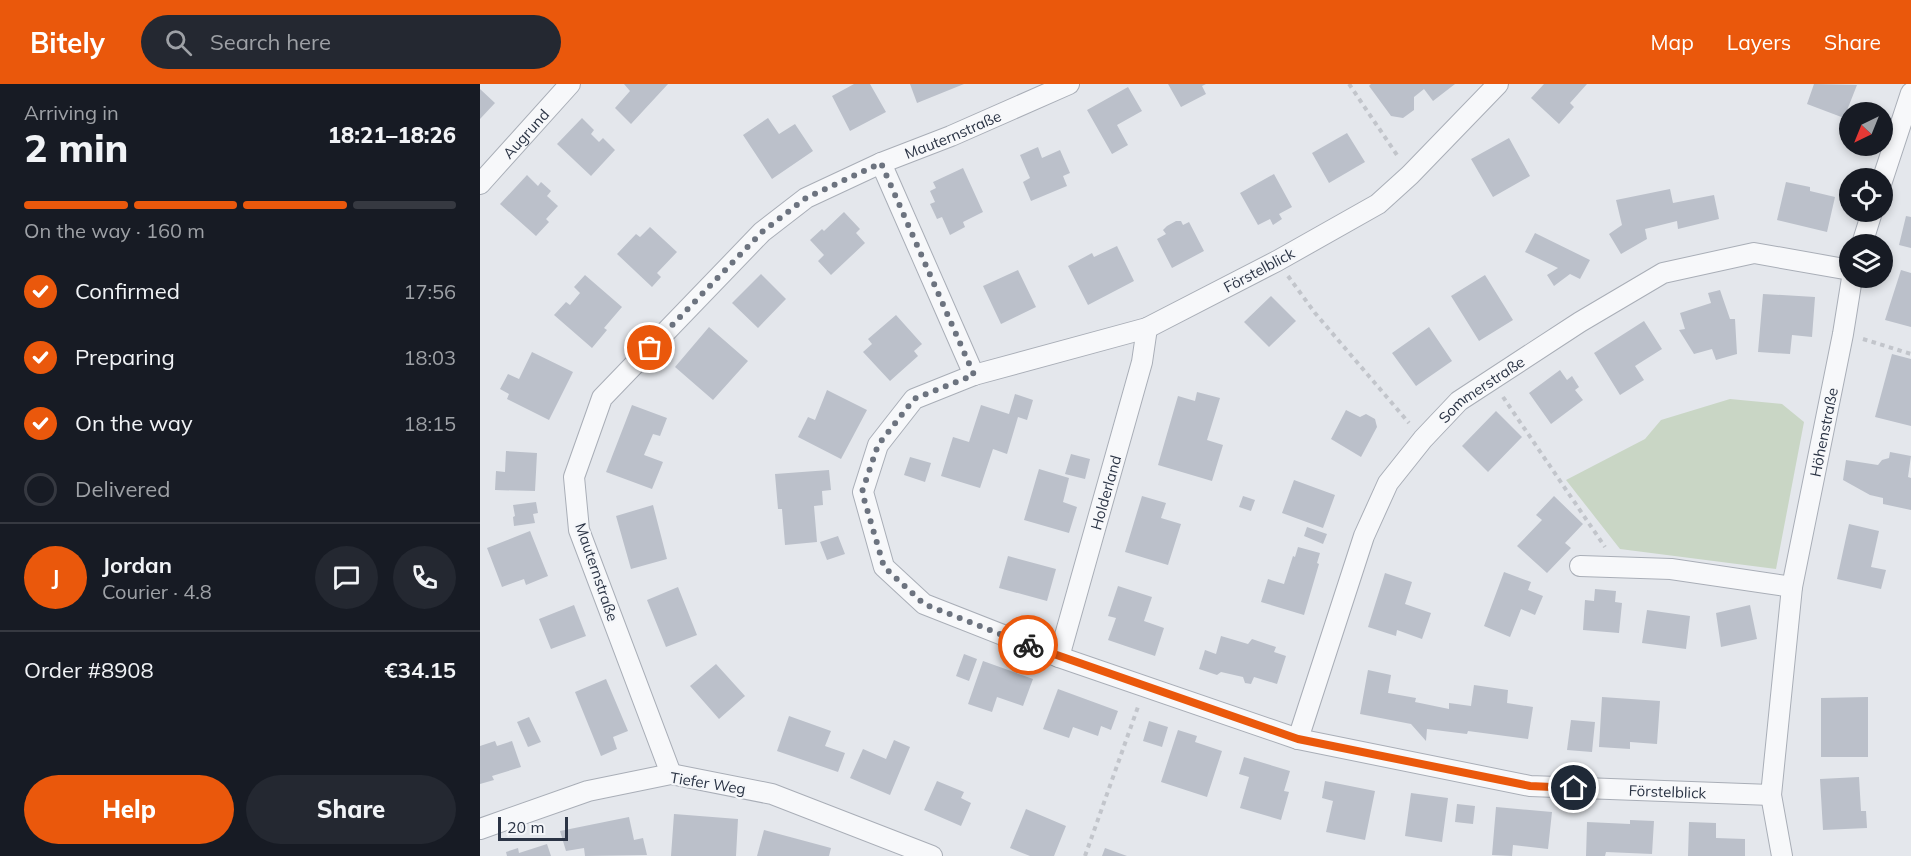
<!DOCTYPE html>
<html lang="en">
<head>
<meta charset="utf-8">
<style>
	body { margin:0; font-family:Mulish,sans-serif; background:#242831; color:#f1f3f6; height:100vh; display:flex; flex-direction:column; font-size:22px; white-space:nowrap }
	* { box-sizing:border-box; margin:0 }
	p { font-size:20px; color:#9ea1a6 }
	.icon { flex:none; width:33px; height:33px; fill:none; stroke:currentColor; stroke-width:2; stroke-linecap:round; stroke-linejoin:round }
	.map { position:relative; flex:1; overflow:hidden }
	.sheet { display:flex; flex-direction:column; background:#171b24; width:480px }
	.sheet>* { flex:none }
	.needle { width:39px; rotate:223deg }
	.tools { position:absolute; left:1359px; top:18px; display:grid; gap:12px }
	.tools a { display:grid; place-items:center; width:54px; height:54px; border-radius:50%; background:#171b24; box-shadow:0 3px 9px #0003; font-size:30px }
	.scale { position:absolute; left:18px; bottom:15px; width:70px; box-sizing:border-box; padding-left:6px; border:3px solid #2b3445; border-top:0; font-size:16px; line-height:21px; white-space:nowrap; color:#2b3445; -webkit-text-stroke:4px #f4f6f9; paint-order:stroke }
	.pin { position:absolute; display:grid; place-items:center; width:51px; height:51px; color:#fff; margin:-26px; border:3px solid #fff; border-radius:50%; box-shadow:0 2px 6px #0007 }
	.courier { position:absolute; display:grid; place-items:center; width:60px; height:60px; margin:-30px; border:4px solid #ea580c; border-radius:50%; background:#fff; color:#222; box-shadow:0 2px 8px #0007 }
	.head em { font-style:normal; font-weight:800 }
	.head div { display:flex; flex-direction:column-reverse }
	.head { display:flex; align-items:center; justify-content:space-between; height:102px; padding:0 24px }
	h1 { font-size:39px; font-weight:800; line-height:45px }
	.bar { display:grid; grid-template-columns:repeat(4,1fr); gap:9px 6px; align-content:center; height:72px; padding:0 24px }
	.bar i { height:8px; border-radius:4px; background:#363941 }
	.bar .active { background:#ea580c }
	.bar p { grid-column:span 4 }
	.line { display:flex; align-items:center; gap:15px; padding:0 24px; border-top:2px solid #363941 }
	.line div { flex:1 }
	.round { display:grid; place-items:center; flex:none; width:63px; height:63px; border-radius:32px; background:#242831 }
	ol { padding:0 24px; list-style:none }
	li { display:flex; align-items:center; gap:18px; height:66px }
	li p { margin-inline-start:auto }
	li .icon { padding:6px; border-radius:50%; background:#ea580c; color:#fff; stroke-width:4 }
	li:last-child { color:#9ea1a6 }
	li i { width:33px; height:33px; border:3px solid #363941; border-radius:50% }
	.button { display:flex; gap:12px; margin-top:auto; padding:12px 24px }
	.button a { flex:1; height:69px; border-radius:36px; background:#ea580c; color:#fff; font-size:24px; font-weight:800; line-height:69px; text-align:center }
	.button a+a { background:#242831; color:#f1f3f6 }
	header { display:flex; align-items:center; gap:36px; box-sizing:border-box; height:84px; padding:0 30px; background:#ea580c; color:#fff }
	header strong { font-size:28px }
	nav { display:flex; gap:33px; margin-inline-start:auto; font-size:21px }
	.search { width:420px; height:54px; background:#242831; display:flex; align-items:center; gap:15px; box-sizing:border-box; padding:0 21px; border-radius:33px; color:#9ea1a6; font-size:22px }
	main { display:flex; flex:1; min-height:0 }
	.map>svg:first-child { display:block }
</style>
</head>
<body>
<header>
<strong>Bitely</strong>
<div class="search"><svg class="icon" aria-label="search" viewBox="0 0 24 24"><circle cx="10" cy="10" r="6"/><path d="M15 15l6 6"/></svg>Search here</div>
<nav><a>Map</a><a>Layers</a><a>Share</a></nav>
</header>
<main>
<section class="sheet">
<div class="head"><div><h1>2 min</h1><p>Arriving in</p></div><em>18:21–18:26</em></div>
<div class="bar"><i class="active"></i><i class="active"></i><i class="active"></i><i></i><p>On the way · 160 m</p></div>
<ol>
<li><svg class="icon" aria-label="check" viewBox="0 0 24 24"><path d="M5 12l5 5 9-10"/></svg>Confirmed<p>17:56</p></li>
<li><svg class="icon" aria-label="check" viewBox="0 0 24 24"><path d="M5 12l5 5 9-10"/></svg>Preparing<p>18:03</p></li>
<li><svg class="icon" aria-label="check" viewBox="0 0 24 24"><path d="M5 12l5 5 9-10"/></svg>On the way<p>18:15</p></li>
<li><i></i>Delivered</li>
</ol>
<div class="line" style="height:108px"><b class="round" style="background:#ea580c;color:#fff">J</b><div><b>Jordan</b><p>Courier · 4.8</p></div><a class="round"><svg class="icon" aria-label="chat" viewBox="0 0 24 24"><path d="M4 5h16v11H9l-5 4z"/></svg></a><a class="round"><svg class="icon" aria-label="phone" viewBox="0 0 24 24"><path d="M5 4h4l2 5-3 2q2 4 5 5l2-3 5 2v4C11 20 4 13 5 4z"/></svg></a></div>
<div class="line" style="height:78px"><div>Order #8908</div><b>€34.15</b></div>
<div class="button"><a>Help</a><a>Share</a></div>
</section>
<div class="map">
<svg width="1431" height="772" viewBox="0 0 1431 772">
	<rect width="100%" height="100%" fill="#e4e7ec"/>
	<path fill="#c9d6c5" d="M1250,315L1302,320L1324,338L1296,485L1140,465L1086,396L1165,355L1181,336Z"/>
	<path fill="#bbc0ca" d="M144,0H188L151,40L135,24L150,7Z
		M374,0H390L406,28L370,47L352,12Z
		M430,0H484L437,19Z
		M688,0H726L722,2L726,10L701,23Z
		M891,0H975L953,17L944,5L934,13V26L923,34L911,32L889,2Z
		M1064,0H1107L1090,19L1094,23L1079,40L1051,14Z
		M1334,0L1377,1L1364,34L1327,20Z
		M648,3L662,27L637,41L648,61L632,70L607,26Z
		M0,5L15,19L0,35Z
		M102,34L114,46L111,50L119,58L123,54L135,66L111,92L77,60Z
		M288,34L299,50L315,40L333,67L292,95L263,51Z
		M867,49L885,78L849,99L832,69Z
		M1029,54L1050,92L1013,113L991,75Z
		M558,63L562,74L580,66L590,89L583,92L587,102L551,117L543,98L550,94L540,71Z
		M483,84L503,128L483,138L485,143L470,151L462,133L457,135L450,120L455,118L450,107L456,104L453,98Z
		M794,90L812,123L799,130L802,135L793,141L790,135L778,141L760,109Z
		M47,91L58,102L61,98L71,107L67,112L78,122L66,135L69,138L56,152L20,120Z
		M1306,98L1330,103V107L1355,113L1347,148L1297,136Z
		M1190,105L1193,119L1234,111L1239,135L1198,145L1197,137L1165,145L1167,155L1141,170L1129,150L1142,141L1136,116Z
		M364,128L380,145L376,149L385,159L351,191L338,177L344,171L330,156L342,145L344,147Z
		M1426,132L1431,133V164L1419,161Z
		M696,137H701L703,141L709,138L724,167L692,184L677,155L686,150L683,146L687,142Z
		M170,143L197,168L177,189L181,193L172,203L137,170L156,150L160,153Z
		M1055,149L1110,176L1100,195L1090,190L1074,202L1067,191L1078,184L1045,168Z
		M637,162L654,197L608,221L588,182L612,169L614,173Z
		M538,186L556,223L521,240L503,202Z
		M1421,186L1431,189V243L1405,236Z
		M281,190L306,215L278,244L252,219Z
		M105,191L142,223L124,244L127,246L112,264L74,231L86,218L90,221L100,209L94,203Z
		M1005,191L1033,236L999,257L971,212Z
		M1240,206L1250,235H1255L1257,270L1236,276L1232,265L1214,270L1199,246L1205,245L1200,229L1231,219L1228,209Z
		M1283,210L1335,213L1332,253L1312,251L1310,270L1278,268Z
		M791,212L816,237L789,263L764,238Z
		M416,231L442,260L434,267L438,272L410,297L383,268L392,260L388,255Z
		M1164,237L1182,265L1155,282L1164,296L1140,311L1114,269Z
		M229,243L268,277L233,316L195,283Z
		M949,243L972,277L936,302L912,269Z
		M52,268L93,288L69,336L27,315L29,310L20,305L28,290L39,295Z
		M1412,270L1431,275V342L1395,333Z
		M1080,286L1087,296L1092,292L1099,303L1095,306L1103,316L1071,340L1049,309Z
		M347,306L387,326L361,375L318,353L328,333L335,336Z
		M717,308L740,314L727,356L743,361L732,397L678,381L698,312L715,317Z
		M535,310L553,316L547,336L538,333L527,370L513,365L500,404L461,392L473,353L489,358L501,321L529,330Z
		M152,321L187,334L180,352L173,350L164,371L183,378L172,405L126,388Z
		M866,326L880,333L886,330L895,335L897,343L881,373L851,355Z
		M1016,327L1042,353L1008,388L982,362Z
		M26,367L57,369L55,407L15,406L16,387L25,388Z
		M1410,368L1431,372L1428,393L1431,394V426L1403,420V414L1390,411L1363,396L1366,376L1398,381L1402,376L1409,374Z
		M591,370L610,375L605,395L585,390Z
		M430,373L451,379L445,398L424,391Z
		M559,385L589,394L583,418L597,423L589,449L544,436Z
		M349,386L351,406L342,407L343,421L334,422L337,458L305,461L302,425H298L295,390Z
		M814,396L855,411L843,444L802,429Z
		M662,412L686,419L681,434L701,440L688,481L645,468Z
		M763,412L775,416L771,427L759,423Z
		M1074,412L1103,440L1085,459L1091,464L1067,489L1037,462L1062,436L1056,431Z
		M56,418L58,429L53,430L55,439L34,442L33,433L35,432L33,421Z
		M173,421L187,475L151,485L136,432Z
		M1369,440L1399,447L1391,483L1406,486L1401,505L1357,495Z
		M827,443L847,450L843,460L824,452Z
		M50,447L68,492L46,501L44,495L22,503L7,464Z
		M358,452L365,470L347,476L340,458Z
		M818,463L840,469L837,479L839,480L824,531L781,518L788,495L804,500L813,472L815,473Z
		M528,472L576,485L567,517L519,504Z
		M1024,488L1051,498L1048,506L1063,512L1055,531L1041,525L1030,553L1004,542Z
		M905,489L932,498L925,520L951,529L942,555L917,546L916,552L888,543Z
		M638,502L672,513L664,537L684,544L675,572L628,556L636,534L628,532Z
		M198,503L217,551L186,563L167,516Z
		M1115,505L1136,507L1135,518L1142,519L1139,549L1103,546L1105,516L1114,517Z
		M94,521L106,552L71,565L59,535Z
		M1270,521L1277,555L1241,563L1236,529Z
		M1167,526L1210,532L1206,565L1162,559Z
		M741,552L768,560L772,555L796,563L794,568L806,572L797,600L774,593L771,600L765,599L763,593L741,588L737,591L719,585L725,566L736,570Z
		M484,570L497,575L489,597L476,592Z
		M503,577L553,595L543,622L517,613L512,628L488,620Z
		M236,580L265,612L239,635L210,602Z
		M888,586L911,591L908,609L936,614L935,618L969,625V619L991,622L994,601L1028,606L1027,619L1053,623L1048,655L988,647L987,650L947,645L946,657L931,640L880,630Z
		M126,595L148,647L133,653L137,665L121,672L95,608Z
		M578,605L638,627L631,646L621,642L618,652L593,643L589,654L563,645Z
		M1122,613L1180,617L1177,660L1150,658V665L1119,663Z
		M1388,613V673H1341V614Z
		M309,632L351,647L345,662L365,669L358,688L297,667Z
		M49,633L61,658L48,663L37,638Z
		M1091,636L1115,638L1112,668L1087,666Z
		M669,637L688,643L682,663L663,657Z
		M698,646L717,652L715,658L742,667L727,713L681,698Z
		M414,656L430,663L410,711L370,694L383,665L406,675Z
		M15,657L17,662L32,657L41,683L12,692L14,696L0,700V662Z
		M764,673L810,687L804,707L809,708L801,736L760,724L769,693L759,690Z
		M1379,693L1381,727H1386L1387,744L1343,746L1340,695Z
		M457,697L484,708L481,714L491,719L481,742L444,726Z
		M845,697L895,707L885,756L846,748L853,717L842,714Z
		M931,709L968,714L962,758L925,752Z
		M977,720L995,722L993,740L975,738Z
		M1016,723L1072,728L1068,765L1033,761L1032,772L1012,771Z
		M546,725L586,742L574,772H550L530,764Z
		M194,730L258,735L256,772H191Z
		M149,733L154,756L163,754L167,771L105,772L104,764L86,767L80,747Z
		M1150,736L1174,737L1172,770L1126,768L1125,772H1106L1107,738L1150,740Z
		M1209,738L1236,739V754L1265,755V772H1208Z
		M284,746L351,764L349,772H277Z
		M67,760L71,772H27L26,768L38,764L39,769Z
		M625,764L647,772H622Z"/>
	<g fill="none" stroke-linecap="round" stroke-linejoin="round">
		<g stroke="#a9aeb7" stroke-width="22">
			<g id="street">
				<path id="s1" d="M1018,0L930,91L898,120L797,177L667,244L494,291L434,315L398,361L383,408L404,483L444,520L579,573L818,655L1050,702L1291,711"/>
				<path d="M401,79L494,291"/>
				<path d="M1402,97L1431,9"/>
				<path id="s2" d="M0,100L90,0"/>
				<path d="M1382,160L1392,128"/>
				<path d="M1100,482L1191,485L1312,503"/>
				<path id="s3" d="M579,573L662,278L667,244"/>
				<path id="s4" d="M818,655L884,452L908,399L943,355L979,317L1100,238L1183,189L1274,169L1370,186"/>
				<path id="s5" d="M191,690L99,446L94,393L122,314L282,148L326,114L401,79L471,52L589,0"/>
				<path d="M0,745L108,707L191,690L292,710L452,772"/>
				<path id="s6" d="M1302,772L1291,711L1312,503L1363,250L1372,194"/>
			</g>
		</g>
		<path stroke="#c2c5cb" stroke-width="4" stroke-dasharray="4.5 4.5" stroke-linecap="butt" d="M869,0L919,74
			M808,192L835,229L929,339
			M1383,255L1431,270
			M1023,313L1125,463
			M605,772L659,620"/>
		<use href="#street" stroke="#f7f8fa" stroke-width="20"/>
	</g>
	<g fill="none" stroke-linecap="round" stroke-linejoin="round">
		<path stroke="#6c737f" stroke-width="6" stroke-dasharray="0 10.8" d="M170,264L282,148L326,114L401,79L494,291L434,315L398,361L382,408L404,483L444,520L548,561"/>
		<path stroke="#ea580c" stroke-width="8" d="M548,561L818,655L1050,702L1094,704"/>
	</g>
	<g text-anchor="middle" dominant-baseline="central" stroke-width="4.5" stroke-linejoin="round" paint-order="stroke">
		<g font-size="15" fill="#2b3445" stroke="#f4f6f9">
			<text stroke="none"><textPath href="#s2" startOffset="68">Augrund</textPath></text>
			<text stroke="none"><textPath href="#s5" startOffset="844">Mauternstraße</textPath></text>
			<text transform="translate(779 186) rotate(-28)">Förstelblick</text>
			<text stroke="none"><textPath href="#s4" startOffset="405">Sommerstraße</textPath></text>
			<text stroke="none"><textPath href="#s6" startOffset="429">Höhenstraße</textPath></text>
			<text stroke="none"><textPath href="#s3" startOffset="171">Holderland</textPath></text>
			<text transform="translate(117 488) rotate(71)">Mauternstraße</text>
			<text transform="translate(228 699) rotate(9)">Tiefer Weg</text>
			<text stroke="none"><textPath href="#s1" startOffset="1688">Förstelblick</textPath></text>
		</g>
	</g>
</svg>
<div class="tools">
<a><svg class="needle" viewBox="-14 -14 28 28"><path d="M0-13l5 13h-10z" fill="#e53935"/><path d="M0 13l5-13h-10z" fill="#9ea1a6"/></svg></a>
<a><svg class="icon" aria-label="locate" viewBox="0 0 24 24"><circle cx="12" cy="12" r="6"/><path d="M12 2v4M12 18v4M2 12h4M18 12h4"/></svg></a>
<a><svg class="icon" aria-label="layers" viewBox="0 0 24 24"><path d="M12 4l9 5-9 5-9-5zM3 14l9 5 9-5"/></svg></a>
</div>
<div class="scale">20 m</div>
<div class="pin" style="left:170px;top:264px;background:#ea580c"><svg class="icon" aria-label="bag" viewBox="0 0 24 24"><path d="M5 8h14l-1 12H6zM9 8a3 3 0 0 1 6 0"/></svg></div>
<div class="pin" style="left:1094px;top:704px;background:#1f2937"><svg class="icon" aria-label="home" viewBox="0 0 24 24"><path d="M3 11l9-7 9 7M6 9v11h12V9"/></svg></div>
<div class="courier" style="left:548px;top:561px"><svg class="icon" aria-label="bike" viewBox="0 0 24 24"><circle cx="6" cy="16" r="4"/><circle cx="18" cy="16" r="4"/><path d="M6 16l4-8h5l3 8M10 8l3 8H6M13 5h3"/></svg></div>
</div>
</main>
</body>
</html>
